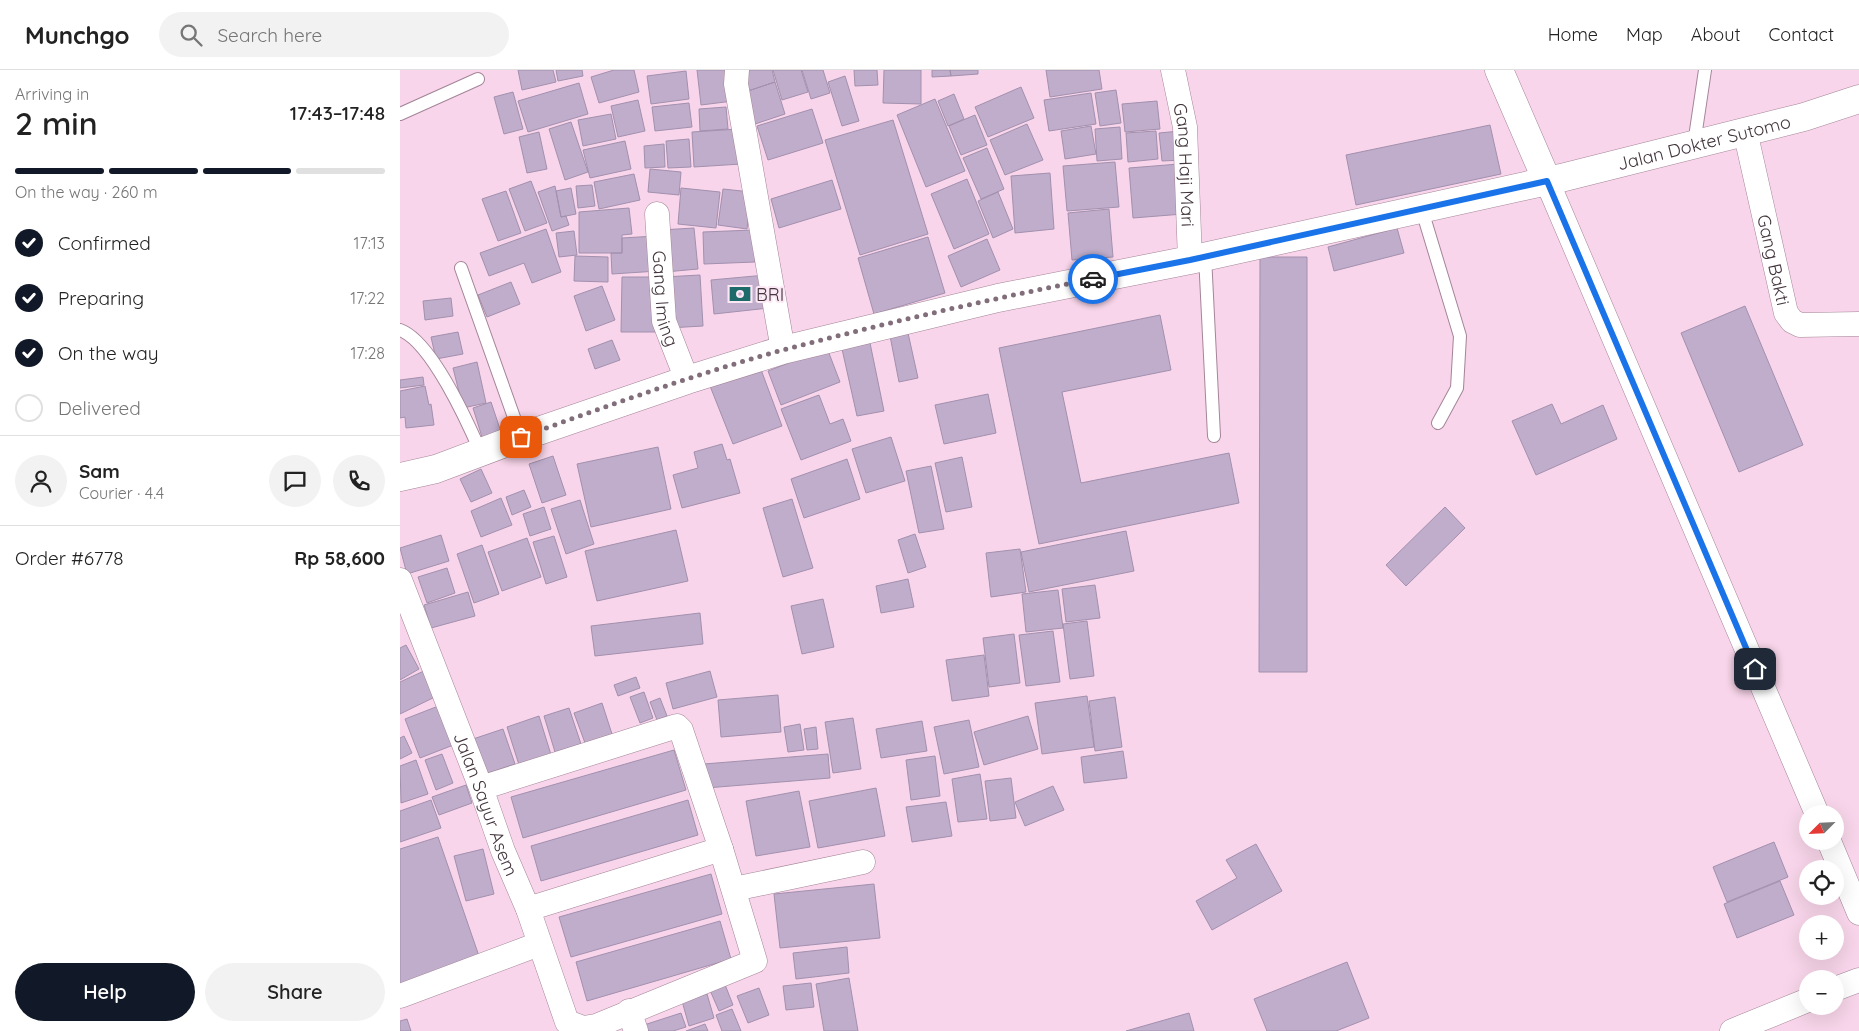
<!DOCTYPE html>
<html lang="en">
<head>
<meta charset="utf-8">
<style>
	body { margin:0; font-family:Quicksand,sans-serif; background:#f2f2f2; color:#222; height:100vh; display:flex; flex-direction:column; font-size:19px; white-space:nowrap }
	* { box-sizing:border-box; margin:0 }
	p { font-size:16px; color:#767676 }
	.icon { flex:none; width:28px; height:28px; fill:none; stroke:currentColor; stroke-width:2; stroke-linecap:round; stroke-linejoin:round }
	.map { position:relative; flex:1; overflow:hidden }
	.side { display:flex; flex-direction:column; background:#fff; width:400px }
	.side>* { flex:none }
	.needle { width:32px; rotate:246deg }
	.controls { position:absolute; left:1399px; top:735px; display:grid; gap:10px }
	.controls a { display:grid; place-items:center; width:45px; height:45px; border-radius:50%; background:#fff; box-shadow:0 5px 20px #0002; font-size:25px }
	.pin { position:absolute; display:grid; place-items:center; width:42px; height:42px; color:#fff; margin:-21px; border-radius:10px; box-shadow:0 2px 8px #0006 }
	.courier { position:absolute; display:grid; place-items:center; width:50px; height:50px; margin:-25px; border:4px solid #1a73e8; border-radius:50%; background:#fff; color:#222; box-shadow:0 1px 6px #0007 }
	.headline em { font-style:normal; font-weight:600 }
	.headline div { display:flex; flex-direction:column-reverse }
	.headline { display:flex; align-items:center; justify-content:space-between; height:85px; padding:0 15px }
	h1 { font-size:32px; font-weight:600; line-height:38px }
	.bar { display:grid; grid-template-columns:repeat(4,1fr); gap:8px 5px; align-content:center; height:60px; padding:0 15px }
	.bar i { height:6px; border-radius:4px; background:#e0e0e0 }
	.bar .on { background:#111827 }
	.bar p { grid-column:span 4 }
	.line { display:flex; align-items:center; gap:12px; padding:0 15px; border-top:1px solid #e0e0e0 }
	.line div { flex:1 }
	.round { display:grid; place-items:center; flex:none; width:52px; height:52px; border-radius:26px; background:#f2f2f2 }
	ol { padding:0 15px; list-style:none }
	li { display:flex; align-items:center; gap:15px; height:55px }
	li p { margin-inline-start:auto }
	li .icon { padding:5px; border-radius:50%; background:#111827; color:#fff; stroke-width:4 }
	li:last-child { color:#767676 }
	li i { width:28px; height:28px; border:2px solid #e0e0e0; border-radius:50% }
	.button { display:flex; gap:10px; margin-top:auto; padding:10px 15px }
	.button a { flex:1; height:58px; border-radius:30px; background:#111827; color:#fff; font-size:20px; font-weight:600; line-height:58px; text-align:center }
	.button a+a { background:#f2f2f2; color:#222 }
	header { display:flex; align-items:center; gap:30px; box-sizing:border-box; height:70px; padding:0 25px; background:#fff; border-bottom:1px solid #e0e0e0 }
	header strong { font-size:24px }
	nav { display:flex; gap:28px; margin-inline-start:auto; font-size:18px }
	.search { width:350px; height:45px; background:#f2f2f2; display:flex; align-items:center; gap:12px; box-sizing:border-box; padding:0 18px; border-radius:28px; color:#767676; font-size:19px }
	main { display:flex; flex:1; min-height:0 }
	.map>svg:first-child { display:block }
</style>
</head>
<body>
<header>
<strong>Munchgo</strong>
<div class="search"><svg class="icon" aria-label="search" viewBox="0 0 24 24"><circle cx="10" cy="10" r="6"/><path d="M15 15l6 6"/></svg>Search here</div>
<nav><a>Home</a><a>Map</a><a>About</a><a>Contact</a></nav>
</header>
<main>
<section class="side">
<div class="headline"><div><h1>2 min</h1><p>Arriving in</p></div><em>17:43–17:48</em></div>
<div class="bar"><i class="on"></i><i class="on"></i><i class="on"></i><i></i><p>On the way · 260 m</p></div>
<ol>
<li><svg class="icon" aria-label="check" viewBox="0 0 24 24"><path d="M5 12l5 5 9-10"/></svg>Confirmed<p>17:13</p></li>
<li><svg class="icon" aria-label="check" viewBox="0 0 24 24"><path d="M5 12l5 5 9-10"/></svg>Preparing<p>17:22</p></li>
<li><svg class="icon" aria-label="check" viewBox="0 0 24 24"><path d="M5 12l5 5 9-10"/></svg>On the way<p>17:28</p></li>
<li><i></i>Delivered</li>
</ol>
<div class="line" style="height:90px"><a class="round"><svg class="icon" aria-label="person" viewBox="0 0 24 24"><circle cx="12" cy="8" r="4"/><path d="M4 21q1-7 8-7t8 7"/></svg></a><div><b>Sam</b><p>Courier · 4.4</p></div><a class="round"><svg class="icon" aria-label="chat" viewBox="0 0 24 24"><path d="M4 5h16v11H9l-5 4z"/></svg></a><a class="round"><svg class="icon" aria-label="phone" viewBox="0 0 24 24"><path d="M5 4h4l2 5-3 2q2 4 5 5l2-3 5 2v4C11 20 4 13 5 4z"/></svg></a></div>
<div class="line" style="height:65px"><div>Order #6778</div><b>Rp 58,600</b></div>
<div class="button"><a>Help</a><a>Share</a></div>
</section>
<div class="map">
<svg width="1459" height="961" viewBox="0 0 1459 961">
	<rect width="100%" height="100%" fill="#f8d5ea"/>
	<path fill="#bfadcb" stroke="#a290ae" d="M118,0H153L156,12L122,20Z
		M156,0H182L183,6L158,11Z
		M214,0H234L239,22L199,33L191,7Z
		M297,0H329L333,31L301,35Z
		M340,0H372L375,12L345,22Z
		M373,0H401L408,22L382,30Z
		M402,0H423L430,23L411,29Z
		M454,0H477L478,15L455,16Z
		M484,0H521V34L483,33Z
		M532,0H550L551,6L532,7Z
		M550,0H578V4L551,6Z
		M646,0H699L702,19L650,27Z
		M286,1L289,29L251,34L247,6Z
		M445,6L459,51L442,56L428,12Z
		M375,12L385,44L355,54L345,22Z
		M179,13L188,44L128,62L118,31Z
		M621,17L634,48L588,67L575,37Z
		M716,20L721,53L700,56L695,23Z
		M113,22L123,59L104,64L94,27Z
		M691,23L696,54L649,61L644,30Z
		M554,24L564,49L548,56L538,31Z
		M535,29L565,101L526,117L497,45Z
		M238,30L245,61L218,67L211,36Z
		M757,31L760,59L725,62L722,34Z
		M289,33L292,57L255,61L252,37Z
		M326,37L328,59L300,61L299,39Z
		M412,39L423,73L368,90L357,56Z
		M211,44L216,69L183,76L178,50Z
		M575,45L587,75L561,85L549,56Z
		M493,50L528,164L460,185L425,70Z
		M171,52L188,102L165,110L149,59Z
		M627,54L643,90L605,105L590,70Z
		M1090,55L1101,104L956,135L946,85Z
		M691,56L696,84L665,89L661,61Z
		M720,57L722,89L697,91L695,59Z
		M339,59L341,94L294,97L292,62Z
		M756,61L758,89L728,92L726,63Z
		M780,61L783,90L762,91L759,63Z
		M139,62L147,99L127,103L119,67Z
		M289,69L291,97L268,98L266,71Z
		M225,71L231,99L190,108L183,80Z
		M264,74L265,97L245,98L244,76Z
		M587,78L604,119L581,129L563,88Z
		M715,92L719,137L667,141L663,96Z
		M779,94L783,144L733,148L729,98Z
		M250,99L281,102L279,125L248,122Z
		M650,103L654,159L615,163L611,106Z
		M234,104L240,130L199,139L194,112Z
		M567,109L589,164L554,179L531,124Z
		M432,110L441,139L379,158L371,129Z
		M131,111L147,153L125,161L109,119Z
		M192,115L195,136L178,138L176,116Z
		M155,116L161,147L166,146L169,155L152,161L138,122Z
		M171,118L176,144L161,147L156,121Z
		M281,118L320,122L316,158L278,154Z
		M323,119L351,122L347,159L318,155Z
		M106,121L121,163L98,171L82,129Z
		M598,122L613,159L593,168L578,131Z
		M229,138L232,164L222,165V183H179V142Z
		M709,139L713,187L672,190L668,143Z
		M294,158L298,199L265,202L261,160Z
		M997,158L1004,183L934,201L928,177Z
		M146,159L161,202L132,213L124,193L89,206L80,183Z
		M353,160L355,192L304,194L303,162Z
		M174,161L177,185L159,187L156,163Z
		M256,166L258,201L212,204L211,183H222V168Z
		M528,167L545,223L474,244L458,188Z
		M587,169L600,200L561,217L548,186Z
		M175,186L208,187V212L174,211Z
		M860,187H907V602H859Z
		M300,205L303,256L268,258L264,207Z
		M366,205L369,238L314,244L311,210Z
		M222,207H259V262H221Z
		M111,212L120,234L87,247L78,225Z
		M202,216L215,250L186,261L174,226Z
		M51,228L53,246L25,250L23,231Z
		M1345,236L1403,375L1339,402L1281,263Z
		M760,245L771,300L662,322L681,413L829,383L839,433L639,474L599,278Z
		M58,262L63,284L36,289L31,267Z
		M508,263L518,308L499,312L490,266Z
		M212,270L220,290L195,299L188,279Z
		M470,273L484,341L457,346L442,279Z
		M427,278L440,312L381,335L368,301Z
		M77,292L86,333L63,338L53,298Z
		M360,297L382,356L333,374L310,316Z
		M23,307L24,315L0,318V310Z
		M25,316L29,335L31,334L34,355L6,358L5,347L0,348V321Z
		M588,324L596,363L544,374L535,335Z
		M419,325L430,354L443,349L451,371L401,390L381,339Z
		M91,332L101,362L82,367L73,338Z
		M1152,334L1161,354L1203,335L1217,369L1136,405L1112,351Z
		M491,367L505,411L466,423L452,379Z
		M322,374L327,390L330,389L340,423L282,438L273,405L298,398L294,382Z
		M258,377L271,439L191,457L177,394Z
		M153,386L166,425L142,433L129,394Z
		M562,387L572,437L546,442L535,393Z
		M447,389L460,429L404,448L391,409Z
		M531,396L544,459L519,463L506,401Z
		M81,399L92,423L71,432L60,409Z
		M124,420L131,437L112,445L106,427Z
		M101,428L112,455L81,467L71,441Z
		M392,429L413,498L383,507L363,438Z
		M180,430L194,474L166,484L151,439Z
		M144,437L151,459L130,466L123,444Z
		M1045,437L1065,458L1006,516L986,495Z
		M276,460L288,511L197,531L185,481Z
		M726,461L734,501L629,522L621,482Z
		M515,464L526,497L508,503L498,470Z
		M41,465L49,491L7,504L0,478Z
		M154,466L167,507L146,514L133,472Z
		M127,468L141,507L102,521L88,482Z
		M82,475L99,524L74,533L57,484Z
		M620,479L626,522L591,527L586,483Z
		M47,498L55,523L27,533L18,507Z
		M508,509L514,537L481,543L476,516Z
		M695,515L700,548L666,552L662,519Z
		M658,520L663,558L626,562L622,524Z
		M68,522L75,546L31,558L24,535Z
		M423,529L434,577L402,584L391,536Z
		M300,543L303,574L195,586L191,556Z
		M687,551L694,606L670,609L663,554Z
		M653,561L660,612L626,616L619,565Z
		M614,564L620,613L589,617L583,568Z
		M6,575L19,599L0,610V578Z
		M584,585L589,626L552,631L546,590Z
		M26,600L39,625L0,644V612Z
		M310,601L317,627L273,639L266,613Z
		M236,607L240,618L218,626L214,615Z
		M244,622L253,648L240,653L230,627Z
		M378,625L381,662L321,667L318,630Z
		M687,626L694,677L642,684L635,633Z
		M715,627L722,677L695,681L689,631Z
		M260,628L267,646L257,650L250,632Z
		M202,633L212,664L185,673L174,643Z
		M41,635L56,674L20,688L5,649Z
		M169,638L181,674L155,682L144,646Z
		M139,646L152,688L120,698L107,657Z
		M628,646L638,679L584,695L574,662Z
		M453,648L461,699L433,703L425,652Z
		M569,650L579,697L544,704L534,657Z
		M522,651L527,681L481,688L476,659Z
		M400,654L404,680L388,682L384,657Z
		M416,657L418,679L407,680L404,659Z
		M103,659L115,694L85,704L73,669Z
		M4,666L12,683L0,689V668Z
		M274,680L286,720L123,768L111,727Z
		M723,681L727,708L684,713L681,687Z
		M42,684L53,713L36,720L25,690Z
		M428,684L430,708L306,718L304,694Z
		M535,686L540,726L511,730L506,690Z
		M16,690L28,724L1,733L0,696Z
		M580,704L587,749L558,752L552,709Z
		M611,708L616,748L590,751L585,711Z
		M66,715L72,733L39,745L32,727Z
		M653,716L664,740L625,756L615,732Z
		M476,718L485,766L418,778L409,731Z
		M399,721L410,777L356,786L346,731Z
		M31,730L41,758L0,772V741Z
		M288,730L298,765L141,811L131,776Z
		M546,732L552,766L512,772L506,737Z
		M38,767L80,889L0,916V779Z
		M1374,772L1388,807L1327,832L1313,797Z
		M856,774L882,821L812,860L796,831L837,808L826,790Z
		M83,779L94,824L66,831L54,786Z
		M311,804L322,844L171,887L159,847Z
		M1380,811L1394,845L1337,868L1324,834Z
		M474,814L480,868L380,878L374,824Z
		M320,851L331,889L187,931L176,892Z
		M447,877L449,903L396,909L393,883Z
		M947,892L969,948L936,961H867L854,929Z
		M449,908L458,961H424L416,914Z
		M324,912L333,935L319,941L309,918Z
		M411,913L414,937L386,940L383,916Z
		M359,918L369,945L348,953L337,926Z
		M307,924L314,948L289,956L282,931Z
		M332,939L341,961H322L316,945Z
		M281,943L286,957L273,961H246L244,955Z
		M789,943L794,961H726Z
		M7,949L11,961H0V951Z
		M305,954L308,961H286Z"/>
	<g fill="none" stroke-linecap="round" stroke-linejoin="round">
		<g stroke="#a48598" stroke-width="14">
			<path id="lane" d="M0,44L78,9
				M1294,74L1305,0
				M1021,137L1060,266L1057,318L1038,353
				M805,186L814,366
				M61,198L121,367
				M0,260C31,271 68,353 81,383"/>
		</g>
		<g stroke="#a48598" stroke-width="25">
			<g id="street">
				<path d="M337,0L336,14L383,280"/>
				<path id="s1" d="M773,0L785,57L790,190"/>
				<path id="s2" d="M1345,61L1386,243L1392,251L1400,255L1459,254"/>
				<path d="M1147,111L1417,744"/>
				<path id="s3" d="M257,144L264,251L287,310"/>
				<path id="s4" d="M0,510L81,718L103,781L128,839L167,952L183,958L196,956L355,891L321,779L281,660L277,656L81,718"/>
				<path d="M1429,771L1459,843"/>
				<path d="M334,819L463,792"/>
				<path d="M128,839L321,779"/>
				<path d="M1435,919L1459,910"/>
				<path d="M0,926L139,874"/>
				<path d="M229,941L236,961"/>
				<path d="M1332,961L1408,930"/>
			</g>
		</g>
		<g stroke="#a48598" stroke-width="29">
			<g id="secondary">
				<path d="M1099,0L1147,111"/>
				<path id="s5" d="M0,407L36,399L121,367L287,310L383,280L598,228L790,190L1161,108L1404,47L1459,29"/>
			</g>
		</g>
		<use href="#lane" stroke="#fff" stroke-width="12"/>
		<use href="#street" stroke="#fff" stroke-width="24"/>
		<use href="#secondary" stroke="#fff" stroke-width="28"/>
	</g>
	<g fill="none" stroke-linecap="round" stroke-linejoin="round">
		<path stroke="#826e7a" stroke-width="5" stroke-dasharray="0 9" d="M121,367C208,336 295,304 383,280C486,253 589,229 693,209"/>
		<path stroke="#1a73e8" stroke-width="6" d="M693,209L790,190L1147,111L1355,599"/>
	</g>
	<defs>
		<g id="bank-bare" transform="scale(1.725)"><path d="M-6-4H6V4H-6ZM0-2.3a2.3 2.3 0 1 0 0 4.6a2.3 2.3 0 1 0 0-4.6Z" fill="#1d6a6a" stroke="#fce7f4" stroke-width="2.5" paint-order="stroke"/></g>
	</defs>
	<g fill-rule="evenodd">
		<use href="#bank-bare" x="340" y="224"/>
	</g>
	<g text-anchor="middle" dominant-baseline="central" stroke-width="4" stroke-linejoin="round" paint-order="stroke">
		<g font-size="18" fill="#43363e" stroke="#fce7f4">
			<text stroke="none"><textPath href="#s5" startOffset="1348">Jalan Dokter Sutomo</textPath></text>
			<text stroke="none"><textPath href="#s1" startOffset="96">Gang Haji Mari</textPath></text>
			<text stroke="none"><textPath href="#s2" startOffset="132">Gang Bakti</textPath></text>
			<text stroke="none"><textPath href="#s3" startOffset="85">Gang Iming</textPath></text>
			<text stroke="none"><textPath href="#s4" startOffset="240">Jalan Sayur Asem</textPath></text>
		</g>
		<g font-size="18" fill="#43363e" stroke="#fce7f4" text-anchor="start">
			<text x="356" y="224">BRI</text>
		</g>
	</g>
</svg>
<div class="controls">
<a><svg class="needle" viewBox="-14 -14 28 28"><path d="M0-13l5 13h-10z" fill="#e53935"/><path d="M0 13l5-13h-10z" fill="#767676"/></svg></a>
<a><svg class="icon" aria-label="locate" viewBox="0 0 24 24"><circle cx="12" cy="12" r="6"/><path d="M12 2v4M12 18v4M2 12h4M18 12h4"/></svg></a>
<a>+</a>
<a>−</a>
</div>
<div class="pin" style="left:121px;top:367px;background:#ea580c"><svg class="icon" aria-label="bag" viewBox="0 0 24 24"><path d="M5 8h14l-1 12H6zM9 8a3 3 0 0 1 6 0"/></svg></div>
<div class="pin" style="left:1355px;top:599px;background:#1f2937"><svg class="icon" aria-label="home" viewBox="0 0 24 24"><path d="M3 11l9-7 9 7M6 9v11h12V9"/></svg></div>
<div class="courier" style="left:693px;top:209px"><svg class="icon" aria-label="car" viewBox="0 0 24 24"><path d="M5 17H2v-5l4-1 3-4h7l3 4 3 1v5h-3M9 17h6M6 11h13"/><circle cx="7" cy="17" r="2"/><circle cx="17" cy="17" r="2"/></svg></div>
</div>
</main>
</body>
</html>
